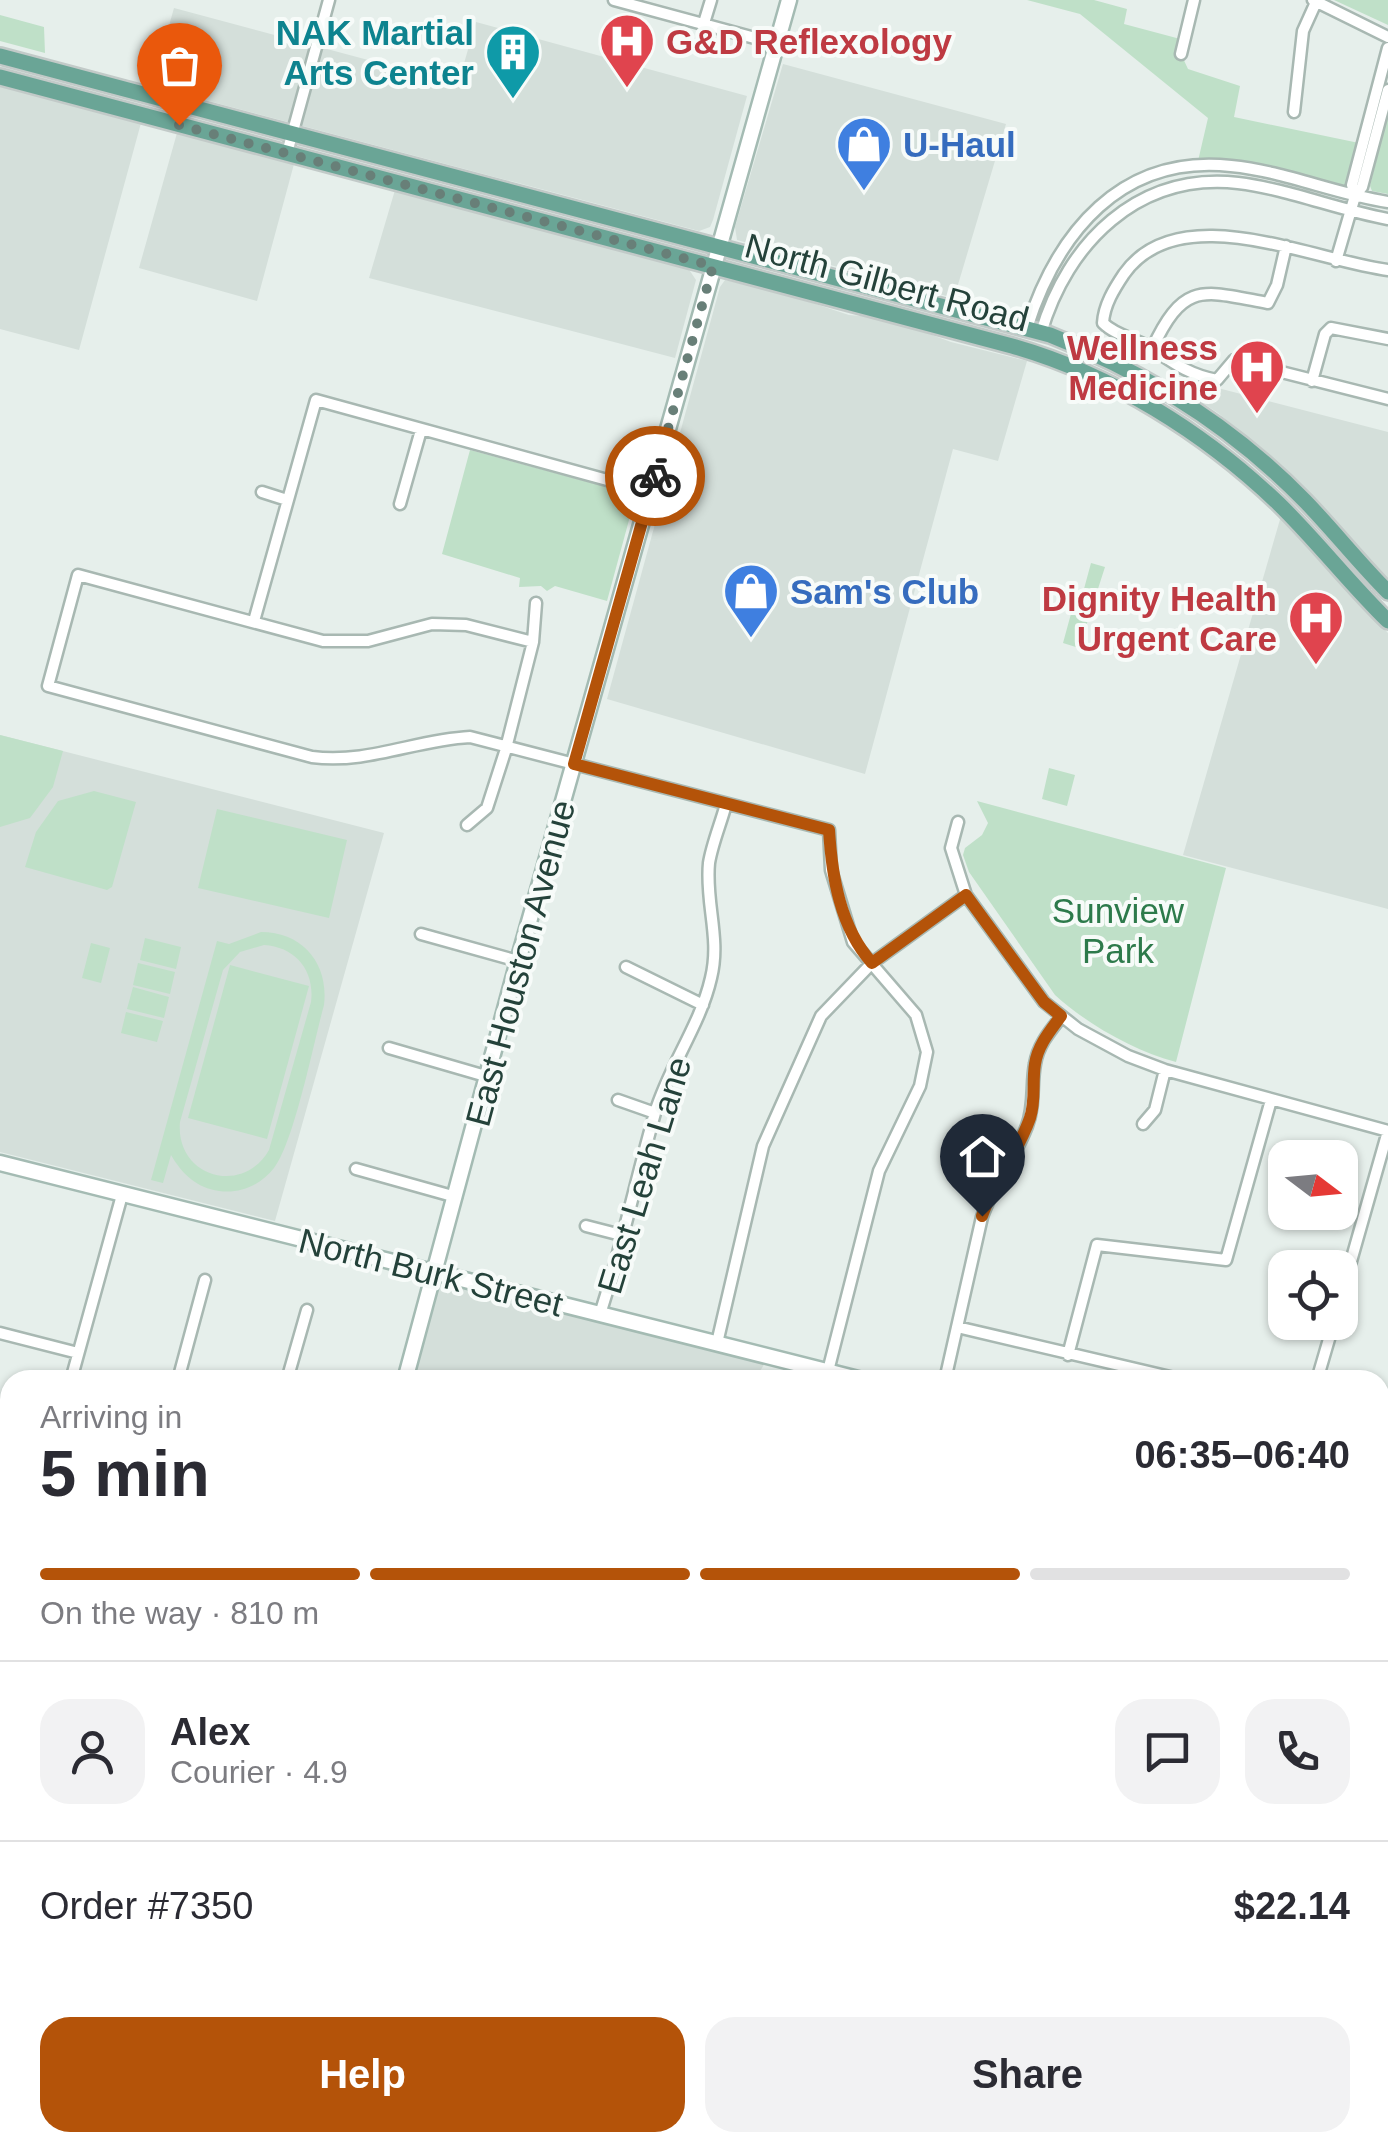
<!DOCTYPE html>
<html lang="en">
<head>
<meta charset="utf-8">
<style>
	body { margin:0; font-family:Arial,sans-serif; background:#f2f2f3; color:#2b2b33; height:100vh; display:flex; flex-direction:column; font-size:38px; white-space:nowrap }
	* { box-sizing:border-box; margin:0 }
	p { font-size:32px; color:#7c7c81 }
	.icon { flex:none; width:55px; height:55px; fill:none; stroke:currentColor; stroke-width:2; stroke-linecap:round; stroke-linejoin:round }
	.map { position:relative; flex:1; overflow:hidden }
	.details { position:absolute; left:0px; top:1370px; width:1390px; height:782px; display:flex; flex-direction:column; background:#fff; border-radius:30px 30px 0 0; box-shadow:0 2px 8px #0004 }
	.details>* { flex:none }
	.needle { width:65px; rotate:106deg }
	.buttons { position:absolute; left:1268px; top:1140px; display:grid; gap:20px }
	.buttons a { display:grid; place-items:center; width:90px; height:90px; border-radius:20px; background:#fff; box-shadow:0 2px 8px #0004; font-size:50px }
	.pin { position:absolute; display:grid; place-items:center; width:85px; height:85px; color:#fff; margin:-102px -42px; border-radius:50% 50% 50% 0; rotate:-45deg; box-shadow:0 0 10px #0007 }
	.pin .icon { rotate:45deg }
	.courier { position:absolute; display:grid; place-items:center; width:100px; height:100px; margin:-50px; border:8px solid #b45309; border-radius:50%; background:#fff; color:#222; box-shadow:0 2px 12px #0007 }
	.head em { font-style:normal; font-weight:800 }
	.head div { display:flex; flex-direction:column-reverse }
	.head { display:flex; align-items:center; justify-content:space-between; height:170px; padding:0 40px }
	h1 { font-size:65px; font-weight:800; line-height:75px }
	.bar { display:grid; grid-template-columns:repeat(4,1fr); gap:15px 10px; align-content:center; height:120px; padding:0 40px }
	.bar i { height:12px; border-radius:8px; background:#e1e1e2 }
	.bar .selected { background:#b45309 }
	.bar p { grid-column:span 4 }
	.line { display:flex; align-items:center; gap:25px; padding:0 40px; border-top:2px solid #e1e1e2 }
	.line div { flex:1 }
	.round { display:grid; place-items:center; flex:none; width:105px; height:105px; border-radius:30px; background:#f2f2f3 }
	.cta { display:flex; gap:20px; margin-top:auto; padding:20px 40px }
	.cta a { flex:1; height:115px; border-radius:30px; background:#b45309; color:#fff; font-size:40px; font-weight:800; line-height:115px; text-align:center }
	.cta a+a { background:#f2f2f3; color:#2b2b33 }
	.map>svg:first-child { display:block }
</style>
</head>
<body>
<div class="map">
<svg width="1388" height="2152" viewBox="0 0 1388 2152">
	<rect width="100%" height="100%" fill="#e6efeb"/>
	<path fill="#d4dfda" d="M174,8L458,84L476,22L747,96L713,220L710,227L699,231L152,86Z
		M783,64L1006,124L954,298L737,240L735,227Z
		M0,86L141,123L79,350L0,329Z
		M177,133L294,164L257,301L139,268Z
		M395,190L688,268L696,280L675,358L369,278Z
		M725,280L773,290L849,315L873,317L908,326L951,342L1027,361L998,461L953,449L865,774L607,699L720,287Z
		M1183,379L1388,432V579L1283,467L1218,413L1176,386Z
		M1281,516L1388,633V909L1183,855Z
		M0,735L384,833L275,1221L0,1152Z
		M435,1273L769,1356L755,1380H405Z
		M1380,1421L1388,1423V1640L1380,1638Z
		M1388,1751V2152H1286L1289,2143L1380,2142V1781Z"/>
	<path fill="#bfe0c8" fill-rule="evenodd" d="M1027,0H1094L1127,9L1124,24L1184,40L1181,54L1188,69L1240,86L1234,117L1359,143L1347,185L1342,187L1242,162L1198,161L1208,118L1080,14Z
		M1334,0H1388V25Z
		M0,15L44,27L45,53L0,41Z
		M1388,113V194L1372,191L1370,186Z
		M470,450L629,493L635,498L607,601L555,586L547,591L541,586L519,587L520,578L442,554Z
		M1091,563L1105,567L1079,648L1063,643L1072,610L1078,611Z
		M0,735L63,751L53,787L30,818L0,827Z
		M1049,768L1075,775L1067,806L1042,799Z
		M94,791L136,802L112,887L107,890L25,867L36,832L58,801Z
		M977,801L1226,868L1176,1062C1134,1051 1087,1024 1055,995L969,872L963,855L965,848L982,835L988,823Z
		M217,809L347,840L329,918L198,888Z
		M261,932C303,932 329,964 324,1005C314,1041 294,1143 274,1168C261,1185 240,1194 219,1191C197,1188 182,1174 171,1155L163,1183L151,1180L217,941L229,944ZM264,945C296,947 315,971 311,1002L269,1150C242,1197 175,1176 180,1122L223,970L240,952Z
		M145,938L181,947L176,969L140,960Z
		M91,943L110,948L101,983L82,978Z
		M138,963L175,972L170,994L133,985Z
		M230,965L309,986L267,1139L188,1118Z
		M133,987L169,997L164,1018L127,1009Z
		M126,1012L163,1021L157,1042L121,1033Z"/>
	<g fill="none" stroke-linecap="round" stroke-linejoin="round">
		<g stroke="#a8b8b2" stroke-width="15">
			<path id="street" d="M614,0L777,44
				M1313,0L1388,37
				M704,23L711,0
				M1181,54L1194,0
				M1294,112L1303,31L1317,0
				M287,153L329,0
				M1355,196L1352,185L1388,48
				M1336,261L1355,196L1362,187L1388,90
				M1388,270C1314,261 1179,196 1124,274C1114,289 1104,305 1103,323C1116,336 1137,339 1153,349C1175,364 1190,375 1217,380L1234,360L1388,399
				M1027,328C1057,233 1121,154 1231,166C1284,171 1335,194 1388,202
				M1041,333C1067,243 1138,172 1238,183C1288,189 1338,210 1388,219
				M1152,349C1184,280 1203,291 1268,303L1277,285L1286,246
				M1312,381L1325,334L1331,328L1388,339
				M262,492L287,500
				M400,504L421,430
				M254,621L316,400L651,492
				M533,642L466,625L432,624L368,641H323L78,575L48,686L312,757C369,764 414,740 470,737L829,830L831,870L853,942L916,1015L927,1052L920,1086L879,1171L828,1371
				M958,822L951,848L966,895L1044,1002L1078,1029L1128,1056L1165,1070L1388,1131
				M467,825L487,808L505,752L533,642L536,603
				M421,934L518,961
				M626,967L703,1005
				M389,1048L489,1077
				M618,1100L655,1113
				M1143,1124L1155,1110L1165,1070
				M356,1169L456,1197
				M586,1226L625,1236
				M1340,1300L1388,1131
				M600,1314C622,1247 636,1179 655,1113C669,1066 700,1026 711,978C721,938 705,903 709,863C712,844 721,823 726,804
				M957,1327L1183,1380
				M0,1333L78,1353
				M717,1343L763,1146L821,1016L872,963L966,895
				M1068,1355L1097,1245L1226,1260L1271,1100
				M71,1380L122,1195
				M178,1380L205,1280
				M287,1380L307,1310
				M945,1380L982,1217C993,1184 1015,1158 1027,1126C1035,1105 1031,1085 1035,1064C1038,1045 1050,1031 1061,1017
				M1317,1380L1334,1322
				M0,1631L10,1597
				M0,1872L10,1875
				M1380,1898L1388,1900
				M0,1940L10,1903
				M0,2077L10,2080
				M1054,2142L1093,2152
				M435,2152L438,2142
				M677,2152L679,2142
				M915,2152L917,2142"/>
		</g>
		<g stroke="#a4bbb3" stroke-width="19">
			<path id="secondary" d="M0,1163L862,1380
				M405,1380L518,961L789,0
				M1380,1513L1388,1515
				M189,2152L192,2142"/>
		</g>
		<g stroke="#c2cac8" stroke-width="20">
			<path id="primary" d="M0,56L1050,335C1147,373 1232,426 1305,501C1334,531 1359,563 1388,592
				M0,77L1012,346C1111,374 1205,433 1279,504C1317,541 1350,584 1388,621"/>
		</g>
		<use href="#street" stroke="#fff" stroke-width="10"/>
		<use href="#secondary" stroke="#fff" stroke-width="14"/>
		<use href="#primary" stroke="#6aa596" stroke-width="15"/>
	</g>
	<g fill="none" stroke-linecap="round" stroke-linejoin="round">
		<path stroke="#687f78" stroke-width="10" stroke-dasharray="0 18" d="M179,125L713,266L655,476"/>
		<path stroke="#b45309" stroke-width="12" d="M655,476L574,764L829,830C832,877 840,927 872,963L966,895L1044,1002L1061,1016C1050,1031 1038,1045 1035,1064C1032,1082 1036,1100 1030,1118C1018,1153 994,1181 982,1216"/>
	</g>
	<defs>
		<g id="hospital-pin" transform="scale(2.875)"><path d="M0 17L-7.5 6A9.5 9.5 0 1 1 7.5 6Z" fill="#e0444e" stroke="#f7fbf9"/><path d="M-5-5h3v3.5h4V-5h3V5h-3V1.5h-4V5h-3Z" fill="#fff"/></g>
		<g id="building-pin" transform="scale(2.875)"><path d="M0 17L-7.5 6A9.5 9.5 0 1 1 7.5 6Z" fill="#0f9aa8" stroke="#f7fbf9"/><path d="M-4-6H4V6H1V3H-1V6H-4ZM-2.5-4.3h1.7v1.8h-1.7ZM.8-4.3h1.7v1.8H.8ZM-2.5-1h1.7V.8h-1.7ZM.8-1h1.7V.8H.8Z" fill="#fff"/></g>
		<g id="shop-pin" transform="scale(2.875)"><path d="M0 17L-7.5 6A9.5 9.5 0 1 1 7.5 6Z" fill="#3f7fe0" stroke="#f7fbf9"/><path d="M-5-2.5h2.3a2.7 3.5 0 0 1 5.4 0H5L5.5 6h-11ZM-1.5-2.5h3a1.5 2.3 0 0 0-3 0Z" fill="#fff"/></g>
	</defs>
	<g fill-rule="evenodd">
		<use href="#hospital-pin" x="627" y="41"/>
		<use href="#building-pin" x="513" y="52"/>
		<use href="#shop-pin" x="864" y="144"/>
		<use href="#hospital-pin" x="1257" y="367"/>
		<use href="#shop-pin" x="751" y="591"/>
		<use href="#hospital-pin" x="1316" y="618"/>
	</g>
	<g text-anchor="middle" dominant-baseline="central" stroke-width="8" stroke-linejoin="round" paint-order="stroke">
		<g font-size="35" font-weight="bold" fill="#0d838f" stroke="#f7fbf9" text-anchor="end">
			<text x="474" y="32">NAK Martial<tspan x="474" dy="40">Arts Center</tspan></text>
		</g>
		<g font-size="35" font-weight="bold" fill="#be3a42" stroke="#f7fbf9" text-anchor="end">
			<text x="666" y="41" text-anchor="start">G&amp;D Reflexology</text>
			<text x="1218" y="347">Wellness<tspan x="1218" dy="40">Medicine</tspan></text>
			<text x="1277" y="598">Dignity Health<tspan x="1277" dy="40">Urgent Care</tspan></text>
		</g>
		<g font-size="35" font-weight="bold" fill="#366cbe" stroke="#f7fbf9" text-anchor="start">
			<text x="903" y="144">U-Haul</text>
			<text x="790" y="591">Sam's Club</text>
		</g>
		<g font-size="35" fill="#24423a" stroke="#f7fbf9">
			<text transform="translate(887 282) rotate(15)">North Gilbert Road</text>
			<text transform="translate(520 963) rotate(-75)">East Houston Avenue</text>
			<text transform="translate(644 1175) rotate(-73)">East Leah Lane</text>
			<text transform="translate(431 1272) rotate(14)">North Burk Street</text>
		</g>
		<g font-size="35" fill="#2d7a4b" stroke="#f7fbf9">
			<text x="1118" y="910">Sunview<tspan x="1118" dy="40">Park</tspan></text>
		</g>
	</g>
</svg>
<div class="buttons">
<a><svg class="needle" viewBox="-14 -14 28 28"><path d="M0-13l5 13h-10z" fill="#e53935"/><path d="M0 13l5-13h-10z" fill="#7c7c81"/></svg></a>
<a><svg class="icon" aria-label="locate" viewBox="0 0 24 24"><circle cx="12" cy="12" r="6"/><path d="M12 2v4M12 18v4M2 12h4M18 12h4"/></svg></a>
</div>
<div class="pin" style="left:179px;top:125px;background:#ea580c"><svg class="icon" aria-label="bag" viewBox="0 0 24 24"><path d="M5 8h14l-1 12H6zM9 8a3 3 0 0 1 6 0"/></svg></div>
<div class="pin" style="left:982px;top:1216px;background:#1f2937"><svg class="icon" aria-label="home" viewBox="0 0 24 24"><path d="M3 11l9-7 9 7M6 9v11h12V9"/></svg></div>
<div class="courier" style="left:655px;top:476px"><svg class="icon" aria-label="bike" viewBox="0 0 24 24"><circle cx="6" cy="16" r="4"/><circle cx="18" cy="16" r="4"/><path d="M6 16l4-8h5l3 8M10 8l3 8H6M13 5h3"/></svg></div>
<section class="details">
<div class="head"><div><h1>5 min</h1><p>Arriving in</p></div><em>06:35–06:40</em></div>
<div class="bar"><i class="selected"></i><i class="selected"></i><i class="selected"></i><i></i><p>On the way · 810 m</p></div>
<div class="line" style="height:180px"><a class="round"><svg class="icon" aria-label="person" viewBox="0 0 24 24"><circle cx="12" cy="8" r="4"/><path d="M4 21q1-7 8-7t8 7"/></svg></a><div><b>Alex</b><p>Courier · 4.9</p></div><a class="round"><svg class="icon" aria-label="chat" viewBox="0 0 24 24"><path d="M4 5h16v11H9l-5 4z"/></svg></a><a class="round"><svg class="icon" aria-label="phone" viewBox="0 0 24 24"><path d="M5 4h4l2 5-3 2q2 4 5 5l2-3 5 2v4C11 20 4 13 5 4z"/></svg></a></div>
<div class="line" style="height:130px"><div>Order #7350</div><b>$22.14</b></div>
<div class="cta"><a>Help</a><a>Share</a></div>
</section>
</div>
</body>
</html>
